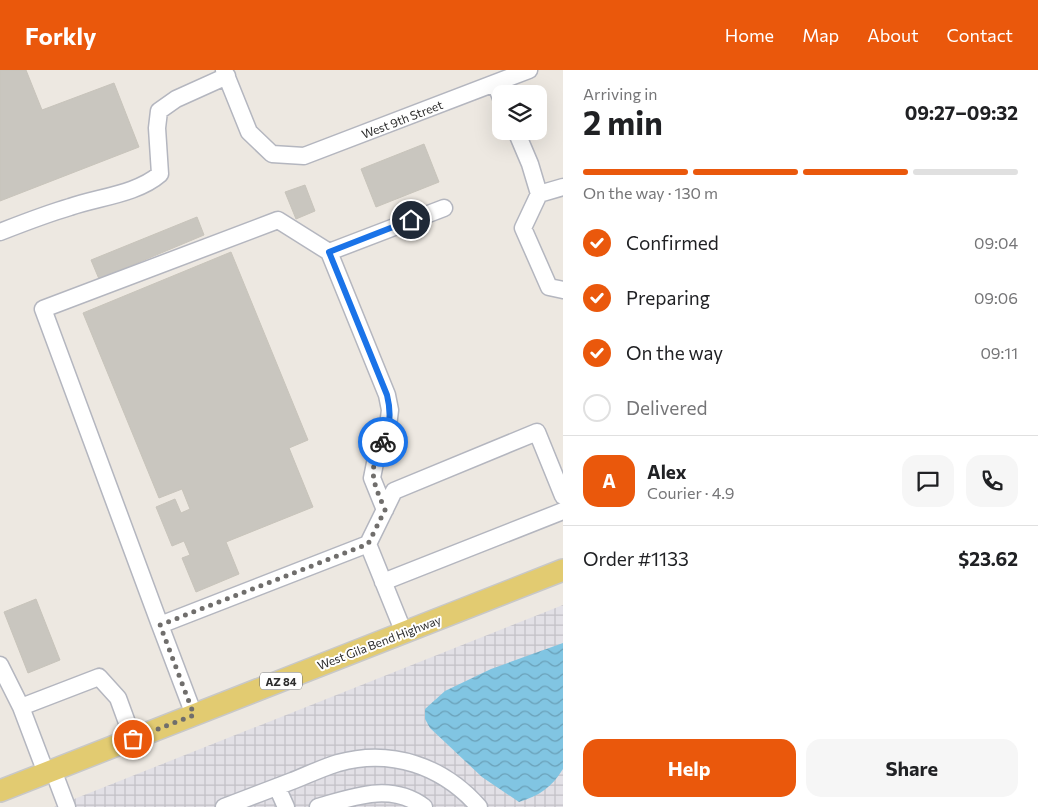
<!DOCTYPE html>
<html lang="en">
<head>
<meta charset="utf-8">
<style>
	body { margin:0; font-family:Commissioner,sans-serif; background:#f6f6f6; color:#202124; height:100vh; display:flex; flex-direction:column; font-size:19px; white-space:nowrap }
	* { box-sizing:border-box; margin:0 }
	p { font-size:16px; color:#757577 }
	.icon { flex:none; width:28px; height:28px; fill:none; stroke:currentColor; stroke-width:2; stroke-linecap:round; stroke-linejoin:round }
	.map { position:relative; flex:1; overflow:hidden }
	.sheet { display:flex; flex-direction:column; background:#fff; width:475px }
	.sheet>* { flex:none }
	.controls { position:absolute; left:492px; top:15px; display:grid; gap:10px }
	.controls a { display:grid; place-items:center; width:55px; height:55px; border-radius:10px; background:#fff; box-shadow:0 5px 20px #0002; font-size:25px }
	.pin { position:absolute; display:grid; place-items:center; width:42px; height:42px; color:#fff; margin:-21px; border:2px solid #fff; border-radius:50%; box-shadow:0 1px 5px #0007 }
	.courier { position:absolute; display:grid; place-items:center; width:50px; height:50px; margin:-25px; border:4px solid #1a73e8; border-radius:50%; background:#fff; color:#222; box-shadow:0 1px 6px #0007 }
	.summary em { font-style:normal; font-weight:700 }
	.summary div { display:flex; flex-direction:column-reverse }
	.summary { display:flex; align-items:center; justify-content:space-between; height:85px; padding:0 20px }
	h1 { font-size:32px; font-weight:700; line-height:38px }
	.bar { display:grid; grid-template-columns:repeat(4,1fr); gap:8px 5px; align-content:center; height:60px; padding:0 20px }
	.bar i { height:6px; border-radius:4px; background:#e0e0e0 }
	.bar .selected { background:#ea580c }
	.bar p { grid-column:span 4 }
	.line { display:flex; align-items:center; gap:12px; padding:0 20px; border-top:1px solid #e0e0e0 }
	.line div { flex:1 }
	.round { display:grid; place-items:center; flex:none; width:52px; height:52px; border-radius:15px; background:#f6f6f6 }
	ol { padding:0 20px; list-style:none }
	li { display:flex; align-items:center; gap:15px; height:55px }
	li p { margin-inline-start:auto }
	li .icon { padding:5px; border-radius:50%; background:#ea580c; color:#fff; stroke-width:4 }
	li:last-child { color:#757577 }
	li i { width:28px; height:28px; border:2px solid #e0e0e0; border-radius:50% }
	.cta { display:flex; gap:10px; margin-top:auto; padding:10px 20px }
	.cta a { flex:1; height:58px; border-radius:15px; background:#ea580c; color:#fff; font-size:20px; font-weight:700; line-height:58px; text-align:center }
	.cta a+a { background:#f6f6f6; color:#202124 }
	header { display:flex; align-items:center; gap:30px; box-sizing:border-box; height:70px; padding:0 25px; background:#ea580c; color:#fff }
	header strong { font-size:24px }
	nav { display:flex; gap:28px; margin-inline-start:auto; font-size:18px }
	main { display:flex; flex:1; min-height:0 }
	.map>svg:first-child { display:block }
</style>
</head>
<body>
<header>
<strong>Forkly</strong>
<nav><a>Home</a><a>Map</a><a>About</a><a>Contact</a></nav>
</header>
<main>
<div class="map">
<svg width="563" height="737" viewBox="0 0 563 737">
	<defs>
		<pattern id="industrial-grid" width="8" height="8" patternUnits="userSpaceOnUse" patternTransform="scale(1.25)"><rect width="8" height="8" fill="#e2e0e6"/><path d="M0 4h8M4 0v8" fill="none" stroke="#c2c0c6"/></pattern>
		<pattern id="water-waves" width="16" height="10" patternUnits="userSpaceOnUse" patternTransform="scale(1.25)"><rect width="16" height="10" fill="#81c5e2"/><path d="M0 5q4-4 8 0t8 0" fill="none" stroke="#6aa0b8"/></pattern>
	</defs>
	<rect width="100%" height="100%" fill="#ede8e1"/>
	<path fill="url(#industrial-grid)" d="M563,535V737H54Z"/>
	<path fill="url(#water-waves)" d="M563,573V699C552,717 539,726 519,732L482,707L430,658L425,649V639L445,621L491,599Z"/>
	<path fill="#c9c6bf" stroke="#c8c4bb" d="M0,0H26L42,40L114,13L139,77L0,131Z
		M424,74L439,112L376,137L361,99Z
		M305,115L315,141L296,149L285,122Z
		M197,147L204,165L99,209L91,190Z
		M231,182L308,370L289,378L313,437L226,472L239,504L196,522L182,488L190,485L184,471L172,476L156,437L175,429L181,443L190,439L182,419L159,428L83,243Z
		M36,529L60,590L28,603L4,542Z"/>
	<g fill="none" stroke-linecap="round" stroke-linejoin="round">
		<g stroke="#b4b6bf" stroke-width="19">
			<path id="minor" d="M224,0L249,62L272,84L304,86L529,0
				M495,13L501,28
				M516,61L530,94L539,124L523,158L549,217L563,220
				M539,124L563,117
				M0,162C23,153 46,144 70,137C99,127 137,124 160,104L157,58L159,41L176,29L227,6
				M329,182L387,325L390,340L387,364L377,383L372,408L385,440
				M368,474L394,421L537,362L563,426
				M383,512L563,441
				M160,555L43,239L278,150L329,182L444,138
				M0,595L21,637
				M194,645L160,555L368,474L404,563
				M53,700L67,737
				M46,703L21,637L99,607L118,628L133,669
				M277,717L286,737
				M224,737C247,728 269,720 292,711C307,705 322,698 338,693C391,678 443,696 479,737
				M318,737C353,727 391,712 424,737"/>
		</g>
		<g stroke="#c8c8c8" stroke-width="24">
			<path id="major" d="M0,721L563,500"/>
		</g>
		<use href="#minor" stroke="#fff" stroke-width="16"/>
		<use href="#major" stroke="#e2cb71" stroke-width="21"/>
	</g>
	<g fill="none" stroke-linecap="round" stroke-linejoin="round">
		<path stroke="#706e6c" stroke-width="5" stroke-dasharray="0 9" d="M133,669L194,645L160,555L368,474L385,440C373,411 367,402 383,372"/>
		<path stroke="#1a73e8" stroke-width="6" d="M383,372C391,357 391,341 387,325L329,182L411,150"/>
	</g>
	<g text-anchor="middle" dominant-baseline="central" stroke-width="4" stroke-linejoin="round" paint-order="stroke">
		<rect fill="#fff" stroke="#6c6c6c" stroke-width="1" x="260" y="602.5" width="42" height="17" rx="4"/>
		<g font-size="11" font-weight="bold" fill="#2d2d2d">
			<text x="281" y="611">AZ 84</text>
		</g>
		<g font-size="12" fill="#2d2d2d" stroke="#fff">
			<text transform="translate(402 49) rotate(-21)">West 9th Street</text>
			<text transform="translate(379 572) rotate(-21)">West Gila Bend Highway</text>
		</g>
	</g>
</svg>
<div class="controls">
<a><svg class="icon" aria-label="layers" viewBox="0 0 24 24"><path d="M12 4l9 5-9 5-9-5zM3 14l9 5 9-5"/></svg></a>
</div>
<div class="pin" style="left:133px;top:669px;background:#ea580c"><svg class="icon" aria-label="bag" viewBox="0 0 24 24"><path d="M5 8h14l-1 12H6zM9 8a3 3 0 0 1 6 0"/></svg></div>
<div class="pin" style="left:411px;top:150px;background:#1f2937"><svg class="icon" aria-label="home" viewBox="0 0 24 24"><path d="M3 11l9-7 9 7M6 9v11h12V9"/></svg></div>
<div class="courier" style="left:383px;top:372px"><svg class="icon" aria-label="bike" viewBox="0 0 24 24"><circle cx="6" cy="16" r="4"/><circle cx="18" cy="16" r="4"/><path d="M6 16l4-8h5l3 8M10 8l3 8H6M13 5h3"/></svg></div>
</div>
<section class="sheet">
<div class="summary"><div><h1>2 min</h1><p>Arriving in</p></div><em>09:27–09:32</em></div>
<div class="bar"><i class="selected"></i><i class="selected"></i><i class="selected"></i><i></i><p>On the way · 130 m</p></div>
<ol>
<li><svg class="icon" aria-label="check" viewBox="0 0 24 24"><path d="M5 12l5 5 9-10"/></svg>Confirmed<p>09:04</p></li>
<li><svg class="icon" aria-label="check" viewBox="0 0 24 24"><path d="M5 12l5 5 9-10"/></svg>Preparing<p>09:06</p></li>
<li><svg class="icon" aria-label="check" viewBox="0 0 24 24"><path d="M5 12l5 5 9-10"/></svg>On the way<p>09:11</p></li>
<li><i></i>Delivered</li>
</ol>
<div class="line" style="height:90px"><b class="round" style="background:#ea580c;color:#fff">A</b><div><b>Alex</b><p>Courier · 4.9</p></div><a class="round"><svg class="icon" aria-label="chat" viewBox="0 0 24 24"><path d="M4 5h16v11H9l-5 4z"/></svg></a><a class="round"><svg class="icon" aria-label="phone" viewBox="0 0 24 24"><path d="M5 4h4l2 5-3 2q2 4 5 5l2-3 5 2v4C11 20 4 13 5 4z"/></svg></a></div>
<div class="line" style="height:65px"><div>Order #1133</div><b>$23.62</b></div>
<div class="cta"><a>Help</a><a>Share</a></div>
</section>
</main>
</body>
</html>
